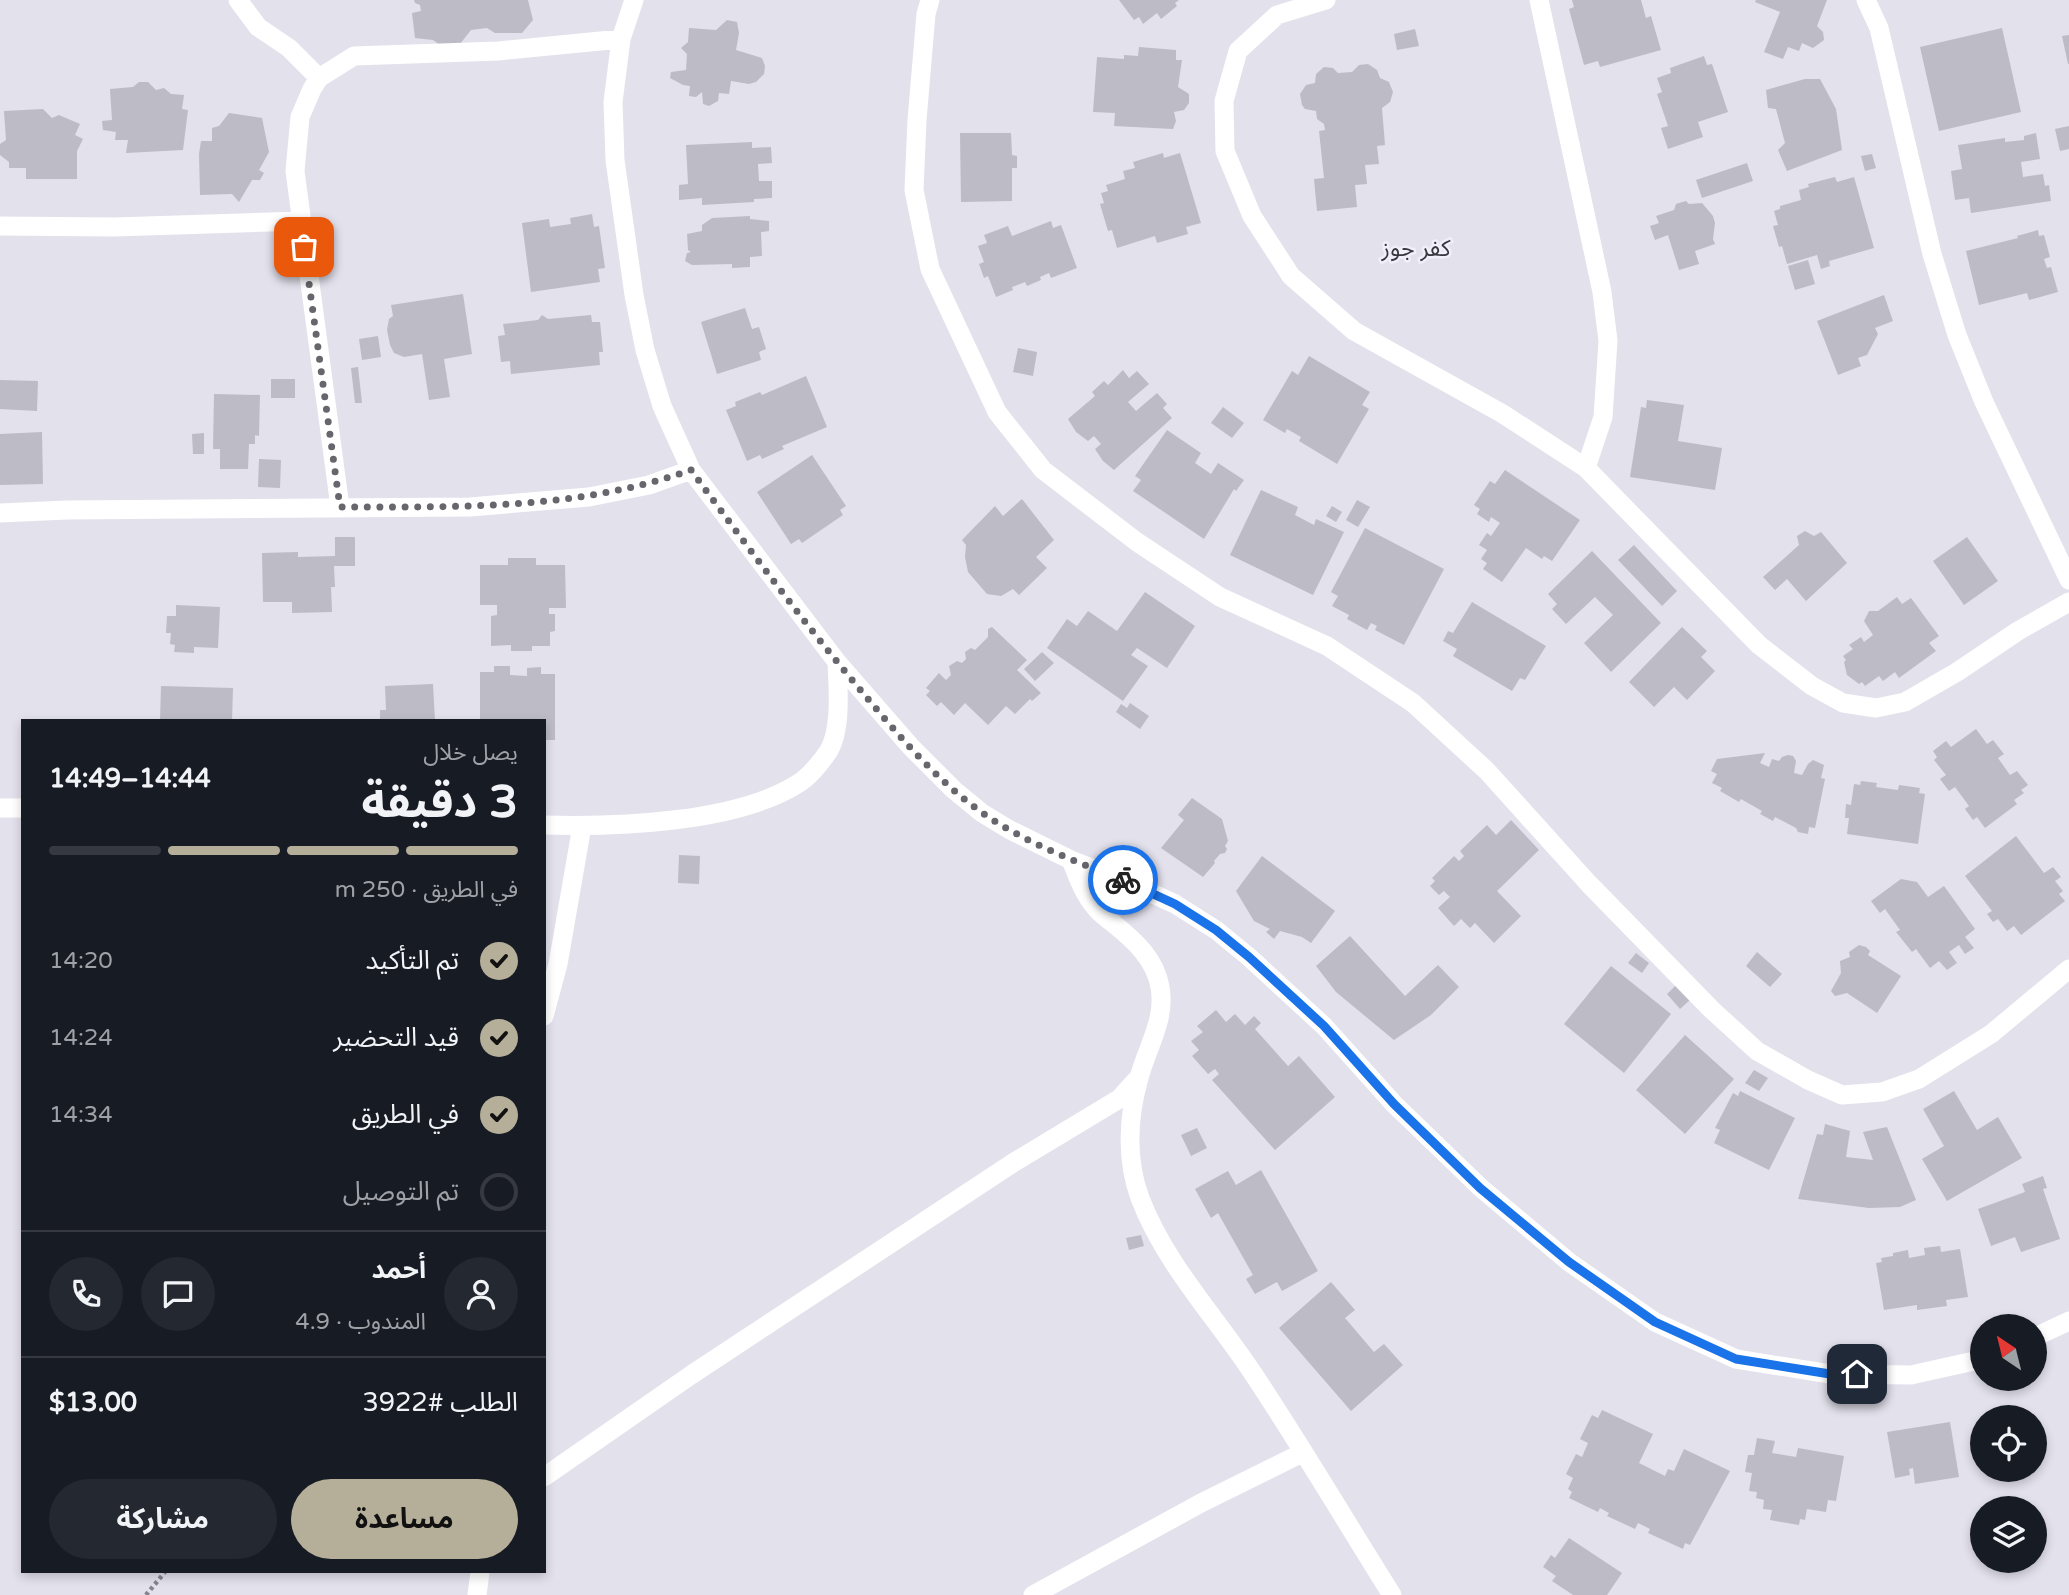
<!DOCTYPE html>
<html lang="ar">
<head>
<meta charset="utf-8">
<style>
	body { margin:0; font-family:"Varela Round","Noto Sans Arabic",sans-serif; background:#242831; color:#f1f3f6; direction:rtl; height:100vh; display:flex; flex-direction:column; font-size:26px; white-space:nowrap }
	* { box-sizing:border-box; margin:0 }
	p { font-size:23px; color:#9ea1a6 }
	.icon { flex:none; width:38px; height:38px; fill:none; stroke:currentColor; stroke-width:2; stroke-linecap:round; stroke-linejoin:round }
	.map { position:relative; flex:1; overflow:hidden; direction:ltr }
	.sheet { position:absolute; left:21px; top:719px; width:525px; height:854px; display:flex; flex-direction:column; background:#171b24; border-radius:0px; box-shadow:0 4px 10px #0003; direction:rtl }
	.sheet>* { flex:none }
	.needle { width:46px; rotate:325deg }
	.tools { position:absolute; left:1970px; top:1314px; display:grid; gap:14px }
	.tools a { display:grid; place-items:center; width:77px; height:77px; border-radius:50%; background:#171b24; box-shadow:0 4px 10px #0003; font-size:35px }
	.pin { position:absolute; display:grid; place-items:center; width:60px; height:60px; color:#fff; margin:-30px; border-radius:14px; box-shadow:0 4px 10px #0006 }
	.courier { position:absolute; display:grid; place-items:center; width:70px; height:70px; margin:-35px; border:5px solid #1a73e8; border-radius:50%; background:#fff; color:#222; box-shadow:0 2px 9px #0007 }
	.head em { font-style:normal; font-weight:700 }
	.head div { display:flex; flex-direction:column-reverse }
	.head { display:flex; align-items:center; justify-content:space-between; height:119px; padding:0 28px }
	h1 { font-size:46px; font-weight:700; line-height:52px }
	.bar { display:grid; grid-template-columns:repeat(4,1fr); gap:10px 7px; align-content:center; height:84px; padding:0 28px }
	.bar i { height:9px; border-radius:5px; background:#363941 }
	.bar .selected { background:#b5af99 }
	.bar p { grid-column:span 4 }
	.line { display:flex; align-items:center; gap:18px; padding:0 28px; border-top:2px solid #363941 }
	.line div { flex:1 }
	.round { display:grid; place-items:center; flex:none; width:74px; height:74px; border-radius:37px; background:#242831 }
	ol { padding:0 28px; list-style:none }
	li { display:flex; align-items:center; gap:21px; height:77px }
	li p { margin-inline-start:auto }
	li .icon { padding:7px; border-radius:50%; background:#b5af99; color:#111; stroke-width:4 }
	li:last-child { color:#9ea1a6 }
	li i { width:38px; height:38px; border:4px solid #363941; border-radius:50% }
	.primary-button { display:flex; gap:14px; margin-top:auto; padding:14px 28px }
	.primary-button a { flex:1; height:80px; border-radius:42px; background:#b5af99; color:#111; font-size:28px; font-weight:700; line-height:80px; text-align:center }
	.primary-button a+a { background:#242831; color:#f1f3f6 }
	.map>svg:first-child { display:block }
</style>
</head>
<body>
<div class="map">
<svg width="2069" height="1595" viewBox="0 0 2069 1595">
	<rect width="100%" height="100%" fill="#e3e1ec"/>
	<path fill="#bdbbc5" d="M414,0H528L533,20L522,33H495L487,28L471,30L460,44L444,48L433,40L415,38L412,13L421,11L420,5L415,3Z
		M1119,0H1179L1175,3L1177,6L1161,19L1157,13L1143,24L1139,17L1134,20Z
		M1572,0H1641L1646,18L1651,16L1661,50L1600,67L1598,61L1584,65L1569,9L1574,7Z
		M1756,0H1827L1817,26L1823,32L1824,40L1813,48L1802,43L1799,51L1788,47L1783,59L1764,52L1780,12L1755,2Z
		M727,20L737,22L739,33L736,50L762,58L765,66L764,74L756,82L749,84L731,81L729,94L719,93L718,101L709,106L703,104L702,92L696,97L689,96L690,86L683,85L670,78L671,72L686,70L687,54L681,48L688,42L689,28L716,30Z
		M2002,28L2021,112L1939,131L1920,47Z
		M1415,29L1419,46L1397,50L1394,34Z
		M2069,35V64H2068L2062,36Z
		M1139,47L1176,50V60H1182L1178,87L1189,94V103L1184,110L1174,112L1176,121L1173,129L1114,126L1115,113L1093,112L1097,57L1124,59V55L1138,56Z
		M1704,56L1707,65L1712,64L1728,112L1698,122L1703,137L1668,149L1661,128L1668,126L1657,94L1662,92L1657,78L1671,73L1670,68Z
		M1368,64L1377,70L1380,78L1389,82L1393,92L1390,102L1382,108L1385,145L1377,146L1379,164L1365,165L1367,184L1355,185L1357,207L1317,211L1314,179L1324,178L1319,131L1325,130L1324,124L1317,119L1316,111L1305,109L1302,105L1300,94L1306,85L1315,83L1316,74L1324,67L1333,68L1338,73L1352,72L1359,65Z
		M1805,79H1820L1836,109L1842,150L1787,171L1778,150L1785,143L1776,109L1768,108L1766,90Z
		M139,82H148L156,90L164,88L171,94L184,95L182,109L188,110L183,150L126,153L128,140H115L116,132L103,130L102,121L112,120L110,89L133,87Z
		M43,109L52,118L59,115L80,124L75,135L83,139L77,151V179H26V168H9V162L0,155V144L6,140L4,111Z
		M229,113L262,118L269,152L259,170L264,173L260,180H252L239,202L232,194L200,195L199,154L201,141H212V128L219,126Z
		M2069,126V149L2060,151L2055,129Z
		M960,133H1011L1012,155L1017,156V168H1012V201L961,202Z
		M2036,133L2040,159L2021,162L2023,177L2043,174L2045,186L2049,185L2051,201L1971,213L1969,198L1955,200L1951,171L1962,169L1958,145L2005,138V142L2024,140V136Z
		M752,142V148L771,147L772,163L758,164L759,181H772V198L754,199V202L702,205V198L679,200V185L688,184L686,145Z
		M1163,153L1164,158L1180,153L1201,223L1186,227L1188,234L1157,243L1155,236L1117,248L1112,230L1108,231L1100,204L1104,203L1101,193L1108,191L1106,185L1125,179L1123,171L1135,168L1133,162Z
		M1872,154L1876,168L1865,171L1861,156Z
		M1747,163L1753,181L1702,198L1696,180Z
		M1835,177L1837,182L1854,177L1874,248L1829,261L1830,266L1821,269L1817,255L1787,264L1782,246L1779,247L1773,226L1778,225L1774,211L1780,209V206L1801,200L1799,190L1809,187L1808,184Z
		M1686,201L1689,204L1702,203L1713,216L1715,223L1713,239L1715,244L1695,251L1699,264L1679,270L1668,235L1655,240L1650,226L1659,223L1656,216L1674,210L1676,204Z
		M592,214L594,227L599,226L605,268L598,269L600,282L531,292L522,223L549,219L550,227L571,224L570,218Z
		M750,216V219L769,221V231L761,232L762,256L750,257V267L732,268V264L692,265L685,261L687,253L691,252L688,250L687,234L702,231V225L712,218Z
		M1051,221L1053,228L1061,225L1077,268L1051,278L1049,273L1040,277L1041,280L1027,286L1025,282L1012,287L1013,290L996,297L988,276L984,278L979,264L984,262L978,246L987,243L984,235L1008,226L1012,236Z
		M2038,230L2039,236L2044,235L2050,257L2044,259L2047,268L2051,267L2058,292L2029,300L2027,293L1979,305L1966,251L2018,238L2017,236Z
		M1808,260L1815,284L1795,290L1788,266Z
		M463,294L472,354L444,359L450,397L429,400L422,354L404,357L394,353L390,345L387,330L389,319L393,316L391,305Z
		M1884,295L1893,321L1875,328L1878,334L1867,355L1858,358L1861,366L1838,375L1817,321Z
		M745,308L752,329L759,327L766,349L759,352L761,360L717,374L701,322Z
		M542,315L548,319L591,315L592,322H600L603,352H599L600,365L511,374L510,361L501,362L498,336L505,335L503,324L538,320Z
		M378,336L381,357L362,360L359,339Z
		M1018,348L1037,352L1033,376L1013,372Z
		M1309,356L1370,392L1362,405L1369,409L1337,464L1299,441L1301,437L1287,429L1285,433L1263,420L1292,371L1298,375Z
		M358,367L362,403H355L351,368Z
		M1123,370L1129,378L1137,371L1149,384L1128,402L1136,411L1157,393L1167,404L1163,408L1172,418L1114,470L1103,461L1095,449L1101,444L1094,436L1088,441L1076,432L1068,419L1095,396L1092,392L1104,381L1108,385Z
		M806,376L827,427L782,446L784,449L762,459L760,455L747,461L726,410L736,406L735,402L760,392L762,395Z
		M271,379H295V398H271Z
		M0,380L38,381L37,411L0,409Z
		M214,394L260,395L259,436L255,435V444H249L248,469H220V449H213Z
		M1647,400L1684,405L1678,441L1722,448L1715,490L1630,477L1641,407L1646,408Z
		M1223,407L1244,423L1232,438L1211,423Z
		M1167,430L1201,453L1195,463L1211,474L1218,463L1244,480L1236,491L1234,489L1204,539L1133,491L1141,480L1135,476Z
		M42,432L43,484L0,485V434Z
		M204,433V454H193L192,434Z
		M812,455L846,506L840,510L843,515L802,543L799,539L791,544L757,492Z
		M259,459L281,460L280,488L258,487Z
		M1505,470L1580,520L1552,561L1544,556L1542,559L1526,548L1502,582L1483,569L1487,563L1481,559L1487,550L1479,545L1487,533L1491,536L1500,523L1491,517L1489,522L1477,514L1480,509L1474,505L1490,481L1495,484Z
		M1261,490L1298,507L1295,515L1314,525L1316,519L1344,532L1313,595L1230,555Z
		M1022,499L1054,540L1036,557L1047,568L1019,595L1013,589L1001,596L987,594L968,572L965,557L966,545L962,540L995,506L1003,516Z
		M1357,500L1370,507L1358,527L1346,520Z
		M1332,506L1342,512L1336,522L1326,516Z
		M1365,528L1444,569L1404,645L1375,630L1377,626L1371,623L1367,630L1347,619L1349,615L1332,606L1338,596L1331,592Z
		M1805,531L1814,536L1821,532L1847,563L1806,601L1787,579L1775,590L1763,577L1799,545L1797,536Z
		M335,537H355V566H334L335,587H331L332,612L292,613V602H263L262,553L298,552V557L335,556Z
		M1967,537L1998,581L1964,605L1933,561Z
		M1634,545L1677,591L1662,606L1618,560Z
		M1592,551L1661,623L1611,672L1584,643L1613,615L1595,597L1566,624L1552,609L1557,604L1548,594Z
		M508,558H536V565H565L566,608H549V614H555V631L550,632V646H532V651H511V645L491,646V616L497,615V605H480V565H508Z
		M1145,592L1195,626L1167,668L1137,648L1131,655L1148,666L1123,701L1047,648L1067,619L1077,626L1088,611L1117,631Z
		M1897,597L1902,604L1911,598L1939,636L1929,643L1936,651L1899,678L1895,672L1883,681L1879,676L1865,686L1862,682L1859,684L1847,675L1844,662L1846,660L1843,656L1853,649L1849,645L1861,637L1864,642L1873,635L1864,621L1869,611H1878Z
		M1472,602L1546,646L1525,680L1520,678L1512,691L1453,656L1457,649L1443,641L1448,631L1453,633Z
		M176,605L220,607L218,648L194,647V653L174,652L175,645L170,644L171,633H166L167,616H176Z
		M992,627L1027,660L1017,670L1041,693L1032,701L1030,699L1015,714L1006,706L988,725L965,703L954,715L941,702L937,706L926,695L930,691L926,688L939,673L946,680L951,675L949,666L957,661L962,663L966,659L965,652L971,648L975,650L988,637V629Z
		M1682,627L1707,651L1701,657L1715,671L1687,700L1674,687L1654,707L1629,682Z
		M1042,652L1054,663L1035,681L1024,669Z
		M494,666H510V675L527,676V668L541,667V674H555V740H544V721H480V672H494Z
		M433,684L435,721H380V710H386L385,686Z
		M161,686L233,688L232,721H160Z
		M1130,703L1149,716L1140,729L1116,712L1121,704L1127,708Z
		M1976,729L1987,744L1993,740L2004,754L1998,758L2010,775L2017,771L2028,785L2021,790L2024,793L2014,800L2017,804L1985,828L1977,817L1973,820L1965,809L1969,806L1955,787L1949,791L1940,779L1946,775L1934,760L1937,757L1933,751L1946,741L1951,747Z
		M1765,753L1760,763L1769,767L1772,759L1779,761L1782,757L1788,755L1793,756L1796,761L1794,773L1802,775L1808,764L1813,760L1824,765L1821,778L1825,779L1815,828L1809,827L1808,834L1798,832L1796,828L1775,817L1773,821L1760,814L1762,811L1741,799L1739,802L1720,791L1722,788L1712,783L1717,774L1711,771L1717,759Z
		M1861,781L1877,783L1876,787L1898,790L1899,785L1920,788L1919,793L1925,794L1918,844L1847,834L1849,818H1845L1846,804L1851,805L1854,784L1860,785Z
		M1192,798L1222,819L1228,841L1225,846L1227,849L1225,853L1220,854L1214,861L1215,863L1203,877L1161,848L1184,820L1178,815Z
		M1511,820L1539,850L1497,891L1521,916L1494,943L1475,923L1470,928L1461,919L1454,926L1438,908L1450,897L1444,891L1439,895L1430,886L1435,881L1432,878L1454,856L1459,861L1464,856L1460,851L1487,825L1496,835Z
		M2016,836L2044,873L2053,867L2061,877L2055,881L2063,891L2059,894L2065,901L2021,935L2014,926L2007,931L1998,919L1993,922L1987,914L1992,911L1965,876Z
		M679,855L700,856L699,884L678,883Z
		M1262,856L1335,911L1311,943L1302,937L1280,931L1274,939L1266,932L1270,929L1254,921L1236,891Z
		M1901,879L1917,882L1928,897L1944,886L1975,929L1965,937L1974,948L1965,954L1959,945L1949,952L1957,963L1947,970L1939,961L1930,968L1916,949L1912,952L1896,932L1900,930L1885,909L1880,913L1871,901Z
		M1350,936L1405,996L1438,965L1459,987L1431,1015L1394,1040L1336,992L1316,966Z
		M1859,945L1866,947L1870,951L1868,955L1901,976L1877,1013L1847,993L1835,996L1831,991L1841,973L1840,961L1850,957L1849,952Z
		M1757,952L1782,974L1770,987L1746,966Z
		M1636,953L1649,963L1642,973L1628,963Z
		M1611,966L1671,1014L1624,1073L1564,1024Z
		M1677,984L1691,999L1680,1009L1667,994Z
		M1216,1010L1226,1022L1235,1014L1245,1025L1254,1016L1261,1023L1255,1029L1288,1066L1299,1056L1335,1097L1275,1150L1212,1080L1219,1074L1215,1069L1208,1074L1192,1056L1199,1050L1191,1041L1203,1032L1197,1026Z
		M1685,1035L1734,1079L1685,1134L1636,1090Z
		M1754,1070L1768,1078L1759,1091L1745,1083Z
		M1740,1091L1795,1118L1769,1170L1714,1143L1720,1130L1715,1128L1733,1093L1738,1096Z
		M1954,1091L1977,1130L1998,1117L2022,1158L1947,1201L1922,1159L1944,1146L1923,1109Z
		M1825,1124L1850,1131L1846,1157L1873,1160L1863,1132L1887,1127L1916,1200L1900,1207L1869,1208L1798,1199L1817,1134L1823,1135Z
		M1197,1128L1207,1148L1191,1156L1181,1135Z
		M1261,1170L1318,1271L1282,1291L1277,1282L1255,1294L1246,1279L1253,1275L1218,1213L1211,1218L1195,1189L1228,1171L1236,1185Z
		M2043,1176L2047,1188L2043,1189L2060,1239L2021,1252L2015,1237L1991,1246L1978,1209L2025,1192L2022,1184Z
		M1141,1235L1144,1246L1129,1250L1126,1238Z
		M1940,1246L1941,1252L1960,1249L1968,1297L1946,1300L1947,1306L1917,1310V1305L1884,1310L1876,1263L1882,1262L1881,1258L1893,1256V1253L1908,1250L1909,1258L1925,1255L1924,1248Z
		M1331,1282L1355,1310L1345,1318L1374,1352L1384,1344L1403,1365L1351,1411L1279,1328Z
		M1602,1410L1653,1434L1639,1463L1665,1476L1668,1469L1674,1471L1684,1449L1730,1471L1690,1545L1685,1543L1683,1549L1648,1533L1650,1529L1638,1523L1635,1529L1607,1516L1609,1513L1600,1508L1598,1512L1569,1498L1572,1492L1568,1489L1573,1478L1566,1474L1576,1454L1582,1457L1588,1443L1580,1439L1592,1415L1598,1418Z
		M1950,1422L1959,1477L1915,1484L1913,1468L1909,1469L1910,1475L1895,1478L1887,1432Z
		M1757,1438L1775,1441L1772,1453L1796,1457L1798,1448L1844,1456L1836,1501L1828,1500L1826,1512L1807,1509L1805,1520L1800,1519L1799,1525L1770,1520L1772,1510L1763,1509L1764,1500L1756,1498L1757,1492L1749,1491L1752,1473L1745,1472L1748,1455H1754Z
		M1569,1538L1622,1573L1607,1595H1573L1552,1581L1556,1576L1543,1567L1551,1555L1555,1558Z"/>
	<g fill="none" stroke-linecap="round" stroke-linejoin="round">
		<path stroke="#85838b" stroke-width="4.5" stroke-dasharray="3.5 3.5" stroke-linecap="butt" d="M146,1595L165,1572"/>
		<path stroke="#fff" stroke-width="19" d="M238,0L258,27L289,48L319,78
			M634,0L621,39L613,102L615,160L634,295L645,350L662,406L691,470L837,662L911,747L954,790L982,813L1010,830L1071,860L1123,880L1175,904L1216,930L1249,957L1324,1026L1394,1104L1481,1188L1569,1262L1655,1322L1736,1359L1830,1374L1911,1375L1983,1359
			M930,0L926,14L917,120L914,190L930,269L997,412L1043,470L1137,542L1220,597L1327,646L1413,703L1487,771L1589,884L1712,1010L1757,1051L1808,1080L1842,1095L1882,1092L1919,1079L1991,1034L2069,969
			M1326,0L1277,15L1238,51L1224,101L1225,151L1252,216L1291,276L1354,331L1503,414L1586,468L1759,645L1812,686L1843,703L1876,708L1905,702L1957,672L2018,631L2069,602
			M1539,0L1602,292L1608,341L1603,417L1586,468
			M1866,0L1879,28L1932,254L1957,335L1984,402L2069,580
			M0,226L114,227L301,221
			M340,507L295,171L300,117L312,89L319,78L354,56L498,51L621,39
			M0,513L67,510L470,507L589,497L649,485L691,470
			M0,808H23
			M544,825C617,827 737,823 799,783C809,777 822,761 828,752C842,730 838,687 837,662
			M1071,860C1078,877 1083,893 1095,907C1100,914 1108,919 1114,924C1135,941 1155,959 1160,987C1166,1020 1147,1047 1139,1078C1128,1117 1126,1160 1140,1198C1165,1264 1216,1317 1254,1375C1302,1447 1346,1522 1392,1595
			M544,1016L558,964L582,826
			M2035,1337L2069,1321
			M544,1477L691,1375L1016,1161L1119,1099L1138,1078
			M477,1595L480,1572
			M1033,1595L1201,1503L1302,1453"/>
	</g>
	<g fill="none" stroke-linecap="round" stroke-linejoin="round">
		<path stroke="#67666c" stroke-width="7" stroke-dasharray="0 12.6" d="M304,247L340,507C458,507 578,510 691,470C747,546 803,622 863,693C899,736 938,782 984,814C1026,843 1075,861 1123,880"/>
		<path stroke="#1a73e8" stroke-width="9" d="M1123,880L1175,904L1216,930L1249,957L1324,1026L1394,1104L1480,1188L1569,1262L1655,1322L1736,1359L1830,1374H1857"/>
	</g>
	<g text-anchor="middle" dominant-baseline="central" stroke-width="5" stroke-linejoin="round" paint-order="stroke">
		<g font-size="23" fill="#39373f" stroke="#f1eff9">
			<text x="1416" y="249">كفر جوز</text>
		</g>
	</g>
</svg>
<div class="tools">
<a><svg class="needle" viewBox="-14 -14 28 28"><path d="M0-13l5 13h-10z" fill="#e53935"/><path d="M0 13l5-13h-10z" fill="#9ea1a6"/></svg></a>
<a><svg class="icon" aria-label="locate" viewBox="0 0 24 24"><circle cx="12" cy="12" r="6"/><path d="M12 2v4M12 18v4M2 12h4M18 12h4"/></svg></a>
<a><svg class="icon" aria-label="layers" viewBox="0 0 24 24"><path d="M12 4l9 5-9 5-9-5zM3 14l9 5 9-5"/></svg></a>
</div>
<div class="pin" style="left:304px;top:247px;background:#ea580c"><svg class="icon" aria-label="bag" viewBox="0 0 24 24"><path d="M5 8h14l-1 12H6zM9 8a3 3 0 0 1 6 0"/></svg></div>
<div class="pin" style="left:1857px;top:1374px;background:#1f2937"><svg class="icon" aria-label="home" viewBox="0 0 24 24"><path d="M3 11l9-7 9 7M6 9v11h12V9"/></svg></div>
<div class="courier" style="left:1123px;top:880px"><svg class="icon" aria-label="bike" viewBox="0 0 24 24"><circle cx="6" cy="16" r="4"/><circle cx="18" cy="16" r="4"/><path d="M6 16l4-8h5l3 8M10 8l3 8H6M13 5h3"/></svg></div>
<section class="sheet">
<div class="head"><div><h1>3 دقيقة</h1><p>يصل خلال</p></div><em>14:44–14:49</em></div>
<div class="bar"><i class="selected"></i><i class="selected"></i><i class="selected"></i><i></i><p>في الطريق · 250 m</p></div>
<ol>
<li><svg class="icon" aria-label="check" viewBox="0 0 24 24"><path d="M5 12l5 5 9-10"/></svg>تم التأكيد<p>14:20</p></li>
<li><svg class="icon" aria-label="check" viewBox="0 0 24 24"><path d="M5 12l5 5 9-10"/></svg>قيد التحضير<p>14:24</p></li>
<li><svg class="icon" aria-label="check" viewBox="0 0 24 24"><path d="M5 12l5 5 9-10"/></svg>في الطريق<p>14:34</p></li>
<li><i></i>تم التوصيل</li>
</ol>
<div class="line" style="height:126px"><a class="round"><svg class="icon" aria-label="person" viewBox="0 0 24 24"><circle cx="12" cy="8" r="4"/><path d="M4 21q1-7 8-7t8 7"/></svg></a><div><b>أحمد</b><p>المندوب · 4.9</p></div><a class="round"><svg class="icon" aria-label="chat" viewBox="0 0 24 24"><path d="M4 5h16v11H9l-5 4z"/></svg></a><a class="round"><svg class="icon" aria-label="phone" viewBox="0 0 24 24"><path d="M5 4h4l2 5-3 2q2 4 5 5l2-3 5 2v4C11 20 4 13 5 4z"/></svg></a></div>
<div class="line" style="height:91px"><div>الطلب #3922</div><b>$13.00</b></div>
<div class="primary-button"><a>مساعدة</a><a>مشاركة</a></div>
</section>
</div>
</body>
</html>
